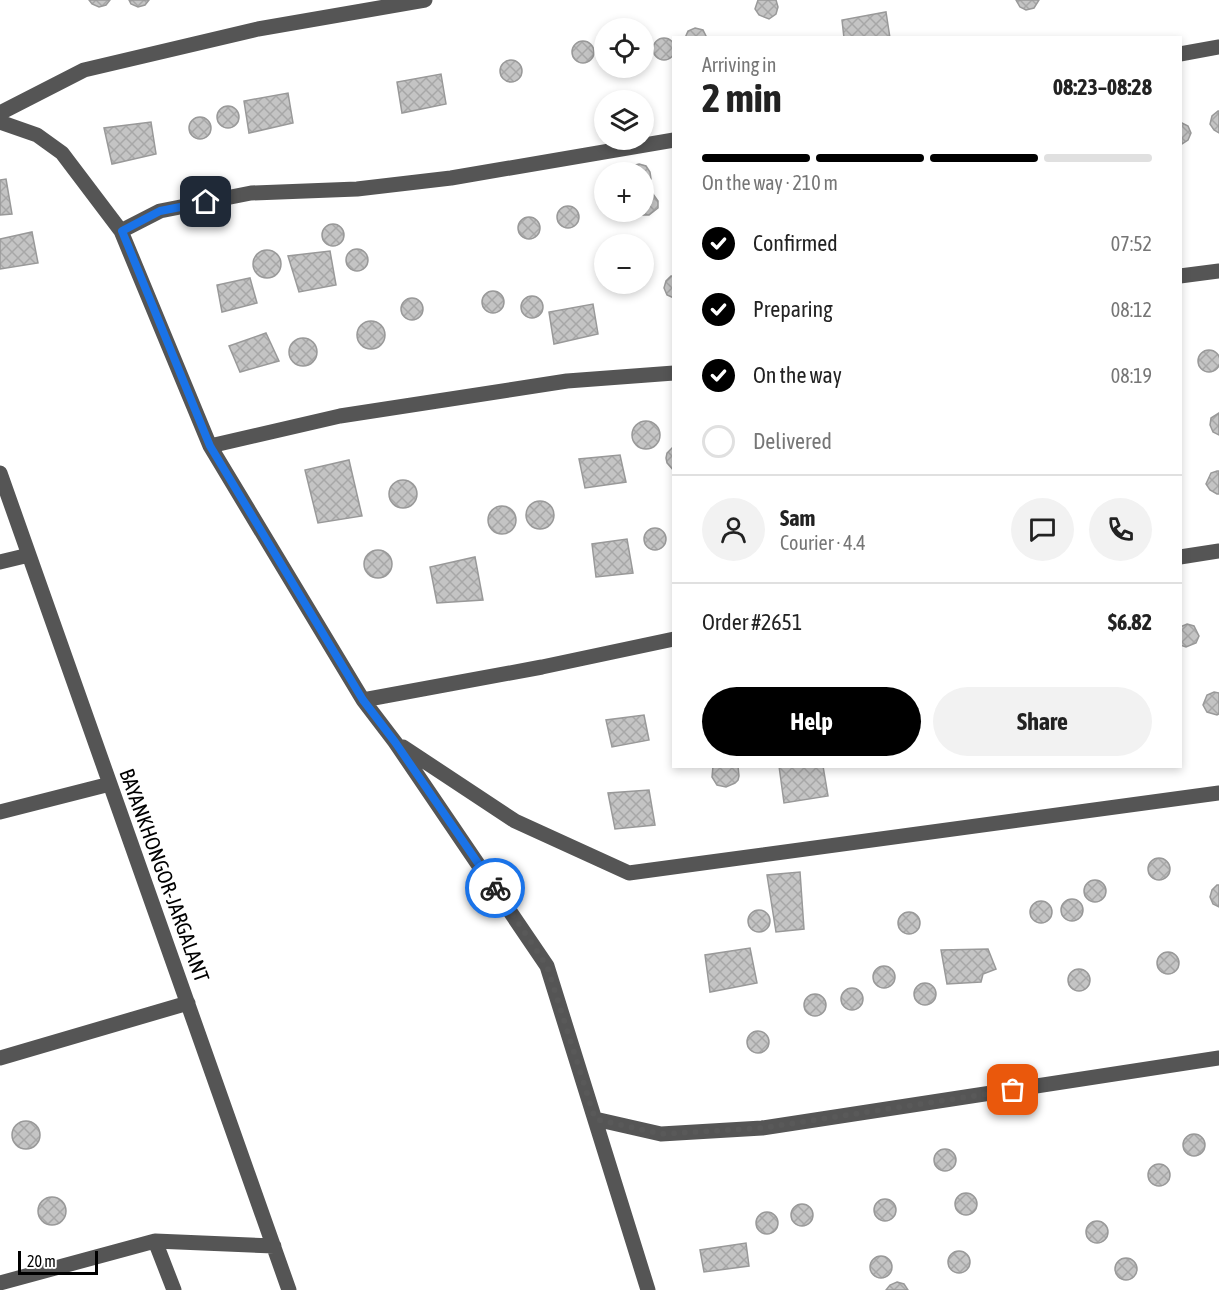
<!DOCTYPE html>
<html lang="en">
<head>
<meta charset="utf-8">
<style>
	body { margin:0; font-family:"Asap Condensed",sans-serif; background:#f2f2f2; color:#222; height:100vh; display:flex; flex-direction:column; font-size:22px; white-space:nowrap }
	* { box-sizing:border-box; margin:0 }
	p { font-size:20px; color:#767676 }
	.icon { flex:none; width:33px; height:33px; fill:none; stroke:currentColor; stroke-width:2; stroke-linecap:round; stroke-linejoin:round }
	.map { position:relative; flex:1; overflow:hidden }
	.side { position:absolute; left:672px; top:36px; width:510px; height:732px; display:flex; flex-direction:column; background:#fff; border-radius:0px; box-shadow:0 3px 9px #0003 }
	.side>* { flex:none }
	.buttons { position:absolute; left:594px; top:18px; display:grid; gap:12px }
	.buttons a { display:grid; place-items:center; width:60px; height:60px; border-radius:50%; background:#fff; box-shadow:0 3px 9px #0003; font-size:30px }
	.scale { position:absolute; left:18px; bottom:15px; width:80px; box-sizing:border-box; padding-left:6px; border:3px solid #000; border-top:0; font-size:16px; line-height:21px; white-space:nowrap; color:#000; -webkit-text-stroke:4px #fff; paint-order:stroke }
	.pin { position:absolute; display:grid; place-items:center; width:51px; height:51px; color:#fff; margin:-26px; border-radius:12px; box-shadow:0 3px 9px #0006 }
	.courier { position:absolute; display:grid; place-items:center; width:60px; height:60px; margin:-30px; border:4px solid #1a73e8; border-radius:50%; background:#fff; color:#222; box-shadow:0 2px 8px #0007 }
	.headline em { font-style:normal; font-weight:700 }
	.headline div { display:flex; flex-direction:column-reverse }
	.headline { display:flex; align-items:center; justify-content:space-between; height:102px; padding:0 30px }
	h1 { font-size:39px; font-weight:700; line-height:45px }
	.bar { display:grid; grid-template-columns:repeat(4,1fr); gap:9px 6px; align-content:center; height:72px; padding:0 30px }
	.bar i { height:8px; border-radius:4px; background:#e0e0e0 }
	.bar .selected { background:#000 }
	.bar p { grid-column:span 4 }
	.line { display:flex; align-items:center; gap:15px; padding:0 30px; border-top:2px solid #e0e0e0 }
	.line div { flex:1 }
	.round { display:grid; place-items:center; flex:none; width:63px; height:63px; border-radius:32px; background:#f2f2f2 }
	ol { padding:0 30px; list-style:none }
	li { display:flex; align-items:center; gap:18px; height:66px }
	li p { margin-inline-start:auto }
	li .icon { padding:6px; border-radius:50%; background:#000; color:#fff; stroke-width:4 }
	li:last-child { color:#767676 }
	li i { width:33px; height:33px; border:3px solid #e0e0e0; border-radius:50% }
	.cta { display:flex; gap:12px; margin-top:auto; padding:12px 30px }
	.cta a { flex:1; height:69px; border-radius:36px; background:#000; color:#fff; font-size:24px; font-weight:700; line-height:69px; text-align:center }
	.cta a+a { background:#f2f2f2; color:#222 }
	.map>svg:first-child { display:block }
</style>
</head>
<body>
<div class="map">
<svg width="1219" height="1290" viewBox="0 0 1219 1290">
	<defs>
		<pattern id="building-cross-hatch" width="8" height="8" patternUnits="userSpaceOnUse" patternTransform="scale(1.5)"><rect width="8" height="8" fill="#c4c4c4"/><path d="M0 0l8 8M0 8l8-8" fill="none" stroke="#a7a7a7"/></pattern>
	</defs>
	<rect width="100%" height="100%" fill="#fff"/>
	<path fill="url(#building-cross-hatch)" stroke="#999" stroke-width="1.5" d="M89,0H110L106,5L99,7L92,4Z
		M149,0L145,5L138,7L131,4L129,0Z
		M758,0H776L778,7L776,14L769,19L759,15L755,9Z
		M1016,0H1039L1034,8L1026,10L1020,7Z
		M886,12L890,38H844L842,20Z
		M695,28L703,30L707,38H685L688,31Z
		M653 49a11 11 0 1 1 22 0a11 11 0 1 1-22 0Z
		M572 52a11 11 0 1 1 22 0a11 11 0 1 1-22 0Z
		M500 71a11 11 0 1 1 22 0a11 11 0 1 1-22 0Z
		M441,74L446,104L402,113L397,82Z
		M288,93L293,123L249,133L244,101Z
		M217 117a11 11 0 1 1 22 0a11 11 0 1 1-22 0Z
		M1218,111H1219V133L1214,130L1210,124L1212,116Z
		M189 128a11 11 0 1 1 22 0a11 11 0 1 1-22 0Z
		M151,122L156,154L112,164L104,128Z
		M1180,122L1188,126L1191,133L1188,140L1182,144Z
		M639,164L646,166L650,172L651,179L644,186V172H629L632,166Z
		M6,179L12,214L0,215V180Z
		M644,193L653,194L658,201V208L649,215H642L638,212H644Z
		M557 217a11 11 0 1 1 22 0a11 11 0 1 1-22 0Z
		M518 228a11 11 0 1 1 22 0a11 11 0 1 1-22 0Z
		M322 235a11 11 0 1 1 22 0a11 11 0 1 1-22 0Z
		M32,232L38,263L0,269V239Z
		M346 260a11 11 0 1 1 22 0a11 11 0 1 1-22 0Z
		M253 264a14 14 0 1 1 28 0a14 14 0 1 1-28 0Z
		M330,251L336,285L299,292L288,256Z
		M671,276H674V298L667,295L664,288L666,281Z
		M250,278L257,303L222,312L217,285Z
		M482 302a11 11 0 1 1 22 0a11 11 0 1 1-22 0Z
		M521 307a11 11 0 1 1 22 0a11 11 0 1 1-22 0Z
		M401 309a11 11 0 1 1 22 0a11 11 0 1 1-22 0Z
		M593,304L598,334L554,344L549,312Z
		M357 335a14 14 0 1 1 28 0a14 14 0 1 1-28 0Z
		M266,333L279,361L240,372L229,346Z
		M289 352a14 14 0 1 1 28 0a14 14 0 1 1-28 0Z
		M1198 361a11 11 0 1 1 22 0a11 11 0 1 1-22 0Z
		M1219,413V435L1213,432L1210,425L1211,418Z
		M632 435a14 14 0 1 1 28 0a14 14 0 1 1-28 0Z
		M673,447L674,446V471L667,463L666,458L667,453Z
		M620,455L626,482L585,488L579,459Z
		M349,460L362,516L318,523L305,470Z
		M1217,471H1219V494H1217L1210,490L1206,484L1211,473Z
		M389 494a14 14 0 1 1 28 0a14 14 0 1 1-28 0Z
		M526 515a14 14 0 1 1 28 0a14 14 0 1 1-28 0Z
		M488 520a14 14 0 1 1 28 0a14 14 0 1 1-28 0Z
		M644 539a11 11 0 1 1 22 0a11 11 0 1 1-22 0Z
		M627,539L633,573L596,577L592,544Z
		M364 564a14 14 0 1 1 28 0a14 14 0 1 1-28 0Z
		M475,557L483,600L437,603L430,567Z
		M1187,624L1194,626L1199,636L1196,643L1186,647L1180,645V627Z
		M1214,692L1219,693V714L1217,715L1207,712L1203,705L1207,695Z
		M644,715L649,740L612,747L606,720Z
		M713,766H738L739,776L738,780L735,783L726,787L717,785L712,777Z
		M779,766H823L828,796L784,803Z
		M649,790L655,825L615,829L608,793Z
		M1148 869a11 11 0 1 1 22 0a11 11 0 1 1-22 0Z
		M800,872L804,929L776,932L767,875Z
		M1084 891a11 11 0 1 1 22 0a11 11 0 1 1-22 0Z
		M1217,885H1219V907L1213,904L1210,897L1212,890Z
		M1061 910a11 11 0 1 1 22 0a11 11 0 1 1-22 0Z
		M1030 912a11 11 0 1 1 22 0a11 11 0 1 1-22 0Z
		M748 921a11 11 0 1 1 22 0a11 11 0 1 1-22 0Z
		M898 923a11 11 0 1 1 22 0a11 11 0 1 1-22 0Z
		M750,948L757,983L710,992L705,955Z
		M988,949L996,969L983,974L981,982L947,984L941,950Z
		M1157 963a11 11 0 1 1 22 0a11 11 0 1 1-22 0Z
		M873 977a11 11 0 1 1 22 0a11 11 0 1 1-22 0Z
		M1068 980a11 11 0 1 1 22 0a11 11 0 1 1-22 0Z
		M914 994a11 11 0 1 1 22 0a11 11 0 1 1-22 0Z
		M841 999a11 11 0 1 1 22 0a11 11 0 1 1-22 0Z
		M804 1005a11 11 0 1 1 22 0a11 11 0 1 1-22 0Z
		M747 1042a11 11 0 1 1 22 0a11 11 0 1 1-22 0Z
		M12 1135a14 14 0 1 1 28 0a14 14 0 1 1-28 0Z
		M1183 1145a11 11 0 1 1 22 0a11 11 0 1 1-22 0Z
		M934 1160a11 11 0 1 1 22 0a11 11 0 1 1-22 0Z
		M1148 1175a11 11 0 1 1 22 0a11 11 0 1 1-22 0Z
		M955 1204a11 11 0 1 1 22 0a11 11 0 1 1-22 0Z
		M38 1211a14 14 0 1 1 28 0a14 14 0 1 1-28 0Z
		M874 1210a11 11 0 1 1 22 0a11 11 0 1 1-22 0Z
		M791 1215a11 11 0 1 1 22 0a11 11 0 1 1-22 0Z
		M756 1223a11 11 0 1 1 22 0a11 11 0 1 1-22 0Z
		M1086 1232a11 11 0 1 1 22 0a11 11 0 1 1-22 0Z
		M746,1243L749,1266L704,1272L700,1250Z
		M948 1262a11 11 0 1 1 22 0a11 11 0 1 1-22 0Z
		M870 1267a11 11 0 1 1 22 0a11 11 0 1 1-22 0Z
		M1115 1269a11 11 0 1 1 22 0a11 11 0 1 1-22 0Z
		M897,1282L904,1284L908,1290H886L890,1285Z"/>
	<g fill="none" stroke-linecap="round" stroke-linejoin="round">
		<path stroke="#555" stroke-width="15" d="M1180,54L1219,47
			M0,113L84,70L258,29L425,0
			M0,122L37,135L62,153L121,231L210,446L363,700L395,742L547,966L648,1290
			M121,231L160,211L251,193L357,189L451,178L674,140
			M1180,276L1219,271
			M210,446L340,416L567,381L674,373
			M0,473L289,1290
			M1180,557L1219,551
			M0,562L29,555
			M363,700L542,667L674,639
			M403,747L515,821L629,873L1219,793
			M0,812L110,784
			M0,1058L188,1003
			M595,1119L661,1134L762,1128L1219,1058
			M155,1241L274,1246
			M0,1283L155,1241L174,1290"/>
	</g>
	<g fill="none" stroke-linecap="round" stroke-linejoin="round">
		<path stroke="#595959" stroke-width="6" stroke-dasharray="0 10.8" d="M495,888L547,966L595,1119L661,1134L762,1128L1013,1090"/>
		<path stroke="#1a73e8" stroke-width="8" d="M206,202L160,211L122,231L210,446L363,700L395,742L495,888"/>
	</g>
	<g text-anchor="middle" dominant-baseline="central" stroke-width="5" stroke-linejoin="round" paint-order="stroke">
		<g font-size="21" fill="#000" stroke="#fff">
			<text transform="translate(165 875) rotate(70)">BAYANKHONGOR-JARGALANT</text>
		</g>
	</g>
</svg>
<div class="buttons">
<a><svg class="icon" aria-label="locate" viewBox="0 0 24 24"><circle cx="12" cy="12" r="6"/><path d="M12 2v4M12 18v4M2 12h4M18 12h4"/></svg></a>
<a><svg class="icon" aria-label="layers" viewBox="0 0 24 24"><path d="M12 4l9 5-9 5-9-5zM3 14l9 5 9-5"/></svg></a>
<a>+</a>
<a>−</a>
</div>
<div class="scale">20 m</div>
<div class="pin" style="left:1013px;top:1090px;background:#ea580c"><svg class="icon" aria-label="bag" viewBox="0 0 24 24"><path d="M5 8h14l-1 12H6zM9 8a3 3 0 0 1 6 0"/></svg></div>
<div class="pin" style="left:206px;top:202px;background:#1f2937"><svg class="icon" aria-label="home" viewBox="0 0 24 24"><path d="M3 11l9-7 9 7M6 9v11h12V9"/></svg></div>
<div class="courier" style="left:495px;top:888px"><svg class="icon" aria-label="bike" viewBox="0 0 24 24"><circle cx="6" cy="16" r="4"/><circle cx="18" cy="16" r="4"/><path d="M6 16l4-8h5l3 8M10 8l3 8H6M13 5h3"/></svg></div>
<section class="side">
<div class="headline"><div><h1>2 min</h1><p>Arriving in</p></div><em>08:23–08:28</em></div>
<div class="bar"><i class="selected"></i><i class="selected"></i><i class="selected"></i><i></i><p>On the way · 210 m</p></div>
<ol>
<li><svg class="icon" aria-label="check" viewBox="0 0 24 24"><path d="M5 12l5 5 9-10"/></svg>Confirmed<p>07:52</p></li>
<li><svg class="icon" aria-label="check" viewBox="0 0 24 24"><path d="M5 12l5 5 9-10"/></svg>Preparing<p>08:12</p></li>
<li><svg class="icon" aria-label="check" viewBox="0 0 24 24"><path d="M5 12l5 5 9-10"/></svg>On the way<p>08:19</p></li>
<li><i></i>Delivered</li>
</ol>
<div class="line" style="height:108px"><a class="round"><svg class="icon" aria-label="person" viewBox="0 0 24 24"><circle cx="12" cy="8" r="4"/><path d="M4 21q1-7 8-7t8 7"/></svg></a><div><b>Sam</b><p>Courier · 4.4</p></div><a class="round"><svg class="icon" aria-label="chat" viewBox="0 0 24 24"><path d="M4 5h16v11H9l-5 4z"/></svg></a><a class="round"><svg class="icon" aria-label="phone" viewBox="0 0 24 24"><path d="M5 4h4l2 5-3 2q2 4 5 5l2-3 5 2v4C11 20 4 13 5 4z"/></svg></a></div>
<div class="line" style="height:78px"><div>Order #2651</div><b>$6.82</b></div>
<div class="cta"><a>Help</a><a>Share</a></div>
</section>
</div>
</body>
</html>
